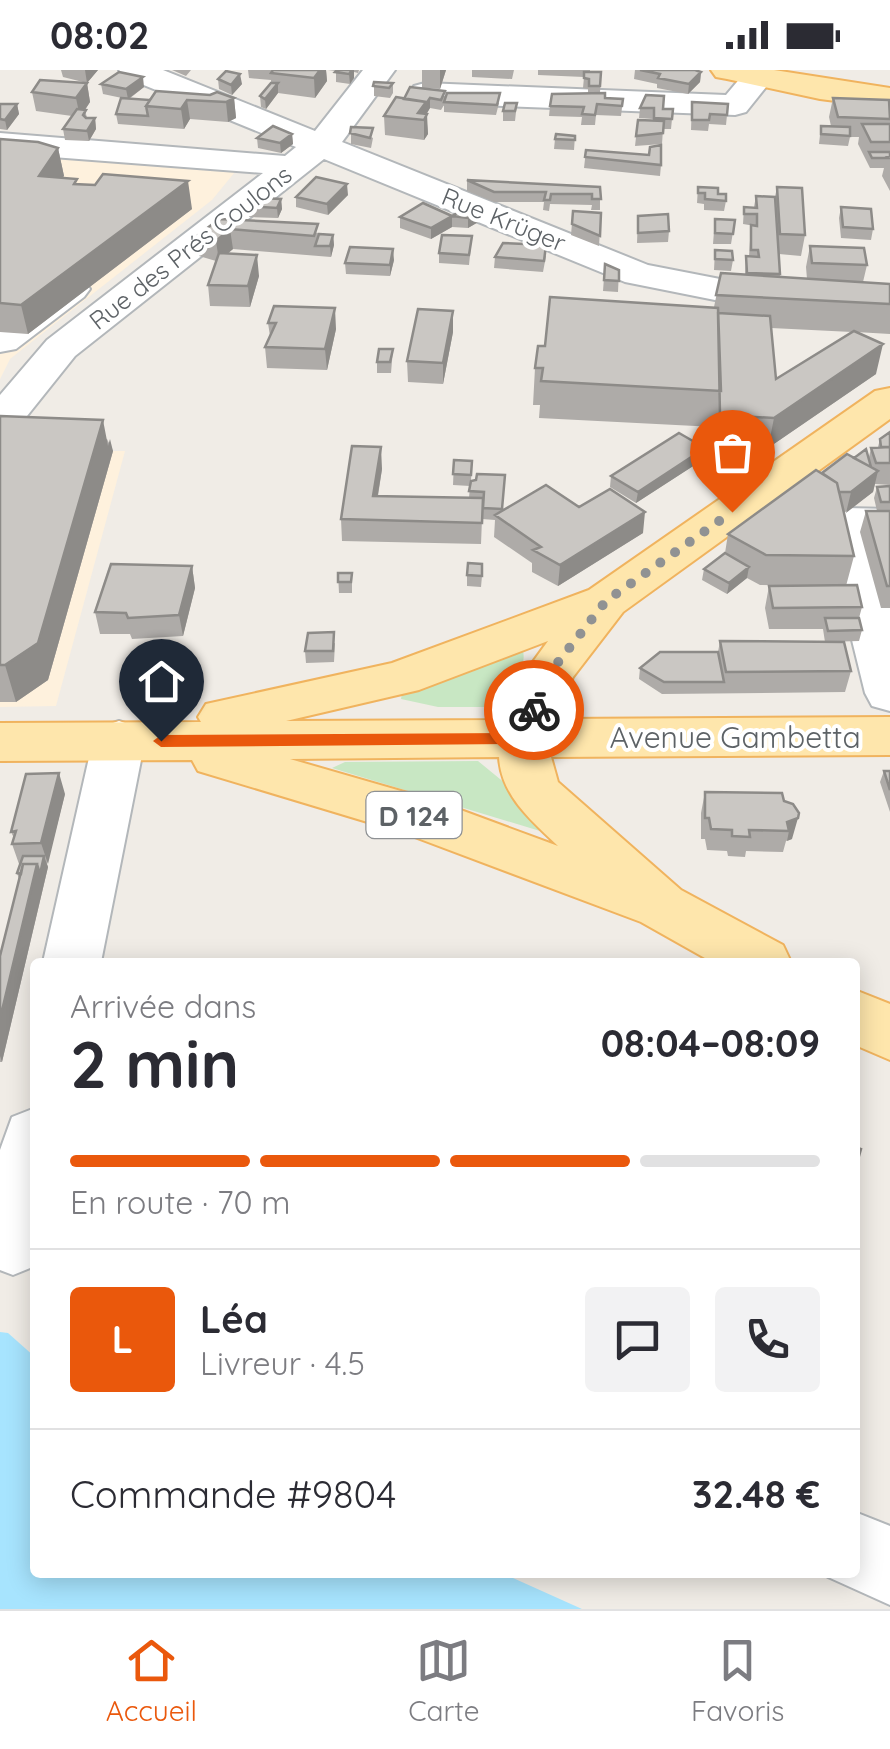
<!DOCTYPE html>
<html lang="fr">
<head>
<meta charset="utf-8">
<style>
	body { margin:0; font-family:Quicksand,sans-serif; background:#f2f2f3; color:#2b2b33; height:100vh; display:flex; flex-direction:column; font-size:38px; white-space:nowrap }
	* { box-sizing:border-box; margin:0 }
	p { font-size:32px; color:#7c7c81 }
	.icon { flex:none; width:55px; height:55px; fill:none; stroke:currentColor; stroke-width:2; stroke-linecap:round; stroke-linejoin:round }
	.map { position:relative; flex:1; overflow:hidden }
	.drawer { position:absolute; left:30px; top:888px; width:830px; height:620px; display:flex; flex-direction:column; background:#fff; border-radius:10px; box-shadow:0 5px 25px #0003 }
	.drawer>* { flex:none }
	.pin { position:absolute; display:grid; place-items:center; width:85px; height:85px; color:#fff; margin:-102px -42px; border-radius:50% 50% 50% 0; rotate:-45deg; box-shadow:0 0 10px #0007 }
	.pin .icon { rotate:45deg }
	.courier { position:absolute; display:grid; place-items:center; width:100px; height:100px; margin:-50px; border:8px solid #ea580c; border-radius:50%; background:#fff; color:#222; box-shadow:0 2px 12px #0007 }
	.summary em { font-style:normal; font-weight:700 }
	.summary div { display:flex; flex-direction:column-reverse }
	.summary { display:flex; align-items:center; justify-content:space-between; height:170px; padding:0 40px }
	h1 { font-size:65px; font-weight:700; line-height:75px }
	.bar { display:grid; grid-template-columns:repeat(4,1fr); gap:15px 10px; align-content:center; height:120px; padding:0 40px }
	.bar i { height:12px; border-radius:8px; background:#e1e1e2 }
	.bar .on { background:#ea580c }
	.bar p { grid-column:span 4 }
	.line { display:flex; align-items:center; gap:25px; padding:0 40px; border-top:2px solid #e1e1e2 }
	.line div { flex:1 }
	.round { display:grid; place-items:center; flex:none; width:105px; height:105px; border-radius:10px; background:#f2f2f3 }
	.status { display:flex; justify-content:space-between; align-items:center; height:70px; padding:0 50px; background:#fff; direction:ltr }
	.status svg { height:28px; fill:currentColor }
	.menu { display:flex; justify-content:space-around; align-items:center; height:140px; border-top:2px solid #e1e1e2; background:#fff; font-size:28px; color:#7c7c81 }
	.menu a { display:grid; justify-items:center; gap:5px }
	.menu .on { color:#ea580c }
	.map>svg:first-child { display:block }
</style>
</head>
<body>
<div class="status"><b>08:02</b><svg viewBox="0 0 49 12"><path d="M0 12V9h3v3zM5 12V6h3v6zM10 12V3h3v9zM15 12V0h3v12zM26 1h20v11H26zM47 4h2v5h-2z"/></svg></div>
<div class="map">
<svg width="890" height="1539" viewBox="0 0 890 1539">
	<rect width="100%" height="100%" fill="#f0ece6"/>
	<path fill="#fef1dd" d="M0,83L235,102L212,130L10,289L0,309Z
		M0,381H125L56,636L0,637Z"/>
	<path fill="#c8e7c3" d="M523,581C528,602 504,626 487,637H438L401,629L402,623Z
		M478,691L511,718L540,761L332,698L345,692Z"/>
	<path fill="#a7e4fe" d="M0,1262L8,1263L35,1287V1502L502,1503L582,1539H0Z"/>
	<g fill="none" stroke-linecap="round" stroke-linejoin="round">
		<g stroke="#b3b7ba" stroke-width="4">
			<path id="minor" d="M119,0H163L315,61L363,0H395L342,72L648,195L720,209L890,219V243L720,231L625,212L324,89L75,286L15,361L0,365V325L47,270L263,103L0,83V63L285,86L296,77L124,7Z
				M747,0H769L774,7L746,42L735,45L425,33L414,30L409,23L414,16L425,13L726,25Z
				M71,208L84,211L90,219L84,227L16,279L0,282V254L58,211Z
				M846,438L890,439V467H873L890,530V641L872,636L865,623L823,452L830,442Z
				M119,651L137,657L145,670L101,892H43L93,670L101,657Z
				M35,1038V1196L13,1205L0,1200V1080L12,1047Z
				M855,1442L890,1456V1535L828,1507L826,1502H855Z"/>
		</g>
		<g stroke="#f0b35e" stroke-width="4">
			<path id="major" d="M711,0H774L890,18V38L820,29L727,9L716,7Z
				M890,318V349L623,542L573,607L556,649L890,647V685L551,687L558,712L681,820L783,875L791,892H712L641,852L404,763L198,701L192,690L0,691V653L201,652L198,647L206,634L392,593L589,520L875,321ZM548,571L527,600L504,650L286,651L419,620ZM499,687C501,726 532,751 558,776L439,732L290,689Z
				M855,920L890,934V990L855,975Z"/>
		</g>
		<use href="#minor" fill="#fff" fill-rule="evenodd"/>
		<use href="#major" fill="#fee6ac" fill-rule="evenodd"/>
	</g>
	<path fill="#aeaba8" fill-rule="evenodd" d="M61,0H98L87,13L63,7Z
		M172,0H191L186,6Z
		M248,0H326L327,11L315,28L278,23L266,39L261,37L260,26L271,13V10L249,8Z
		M328,0H359L358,3L354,2V8L350,14L336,12V1Z
		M422,0H446L440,19L422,18Z
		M472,0H514L512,9L472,7Z
		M538,0H590V2H601L600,23L605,28L623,29L621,46L596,45L595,55H581L582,47L549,46L550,36L588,23V19L583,18L584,7L538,5Z
		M635,0H695L701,2L700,12L688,24L657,18V14L634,9Z
		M218,9L242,14L232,25L219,19Z
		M374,12L393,13V23L390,28L374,26Z
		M87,13L90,32L85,40L87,48H95L96,59L89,71L65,70L63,59L72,46L36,41L32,22Z
		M101,14L144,17L129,29L150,30L234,28L236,48L228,52L190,49L184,59L118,54L116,44L122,28L103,24Z
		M445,26L499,33L496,45L444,42V35L441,40L430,38L426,44L428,64L424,70L385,65L384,46L404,29Z
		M833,28L890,33V121L882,106L884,98H870L858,74L859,67H850L848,76L819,74L821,56H831L829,47Z
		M692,32L727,45L726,55L709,54L708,61L691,60Z
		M517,33L515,51H503V41Z
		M0,34H17L19,44L7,60L0,59Z
		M640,38L673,39L671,59H663L662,74L635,76L638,50H653V49L639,48Z
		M351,57L373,68L371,78L351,74Z
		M292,64L293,74L281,83L258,78L257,68Z
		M575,66L574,80L554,79L555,69Z
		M0,69L58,78L64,106L62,107L78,114L95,115L192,139L28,264L0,262Z
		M586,80L661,95L660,106L584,98Z
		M467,110L600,117V140H591L592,135L550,134L549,141L543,140L544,132H494L467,121Z
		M698,117L718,124L726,131L724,141L704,140V134L697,133Z
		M777,117L805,165L801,186L779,184L780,207L807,209L806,197L810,176L867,195L863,212L890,214V264L856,262L876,304L768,378L715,375V357L539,348L540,335H533L535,298L545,276L714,237L721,203L745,205L746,186H749L751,155L755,156L743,154L744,137H754L756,126L775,127ZM771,258L852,262L776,309Z
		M348,125L328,145L296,137V127Z
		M281,129L282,139L278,148L249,147L248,136Z
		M841,137L873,159L871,170L841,168L839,148Z
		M480,141V151L468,158L452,157L431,169L400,158V147L452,146Z
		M573,141L601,143L599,176L571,165Z
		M638,146L669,161L668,172L637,173Z
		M219,149L333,165L334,175L331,187L233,179L227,184L259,206L250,237L210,236L208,215L216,191L199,186L197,166Z
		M715,149L735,150L731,174H713Z
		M472,166L469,195L439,193V183Z
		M715,180L733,190L731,201L714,200Z
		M546,186L543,202L494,198L495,187Z
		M394,190L390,206L346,204L345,193Z
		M605,194L619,200L618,222L603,221Z
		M453,241V262L443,314L408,312L407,291Z
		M268,253L336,259L327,300L267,298L265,277L270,266Z
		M393,279L391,303H377V292Z
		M0,346L107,369L113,381L48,610L16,632H0Z
		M890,362V415L875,414L873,422L844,443L854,486L846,516L862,537L859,548L862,560L859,571L825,572L823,559H769L765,538L769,516H816L760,515L747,508L727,524L702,510L704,499L725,483L728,464L822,403L854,388L869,387L871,378L878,377L880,369Z
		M705,378L704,389L636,433L610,417L611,406Z
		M454,390L472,391L471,411L476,410L477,404L503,440L579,437L643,463L558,516L532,502V493L494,467L495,450L482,449L481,474L342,471L341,449L382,399L378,426L469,428L470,416L453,415Z
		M877,417L890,432V538H881L860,462L866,441H877L874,428Z
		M192,496L195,518L183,566L132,569L130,564H100L95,542Z
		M338,503H352V523H339Z
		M467,505L482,506L481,517L467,516Z
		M720,571L851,601L845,622L662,624L639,609L640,598L718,582Z
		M335,573L334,592L306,593L305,581Z
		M884,701H890V742L880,712Z
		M705,722L782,723L792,769L786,771L783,782L746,781L745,787L728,786L727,781L707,780L705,769H701V743Z
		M65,724L47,794L48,797L2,992H0V886L19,809L17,803L20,794H19L12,774L14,768L11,762Z"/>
	<path fill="#8d8b88" d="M85,0H98L87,13Z
		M320,0H326L327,11L315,28L314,8Z
		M352,0H354V8L350,14L349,4Z
		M440,0H446L440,19Z
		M701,2L700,12L688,24L689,14Z
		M240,4L242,14L232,25L231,15Z
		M143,7L144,17L128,29L126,19Z
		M87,13L90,32L80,47L76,28Z
		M278,13V23L266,39L265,29Z
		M234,28L236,48L228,52L226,32Z
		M430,28V38L426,45L427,44L428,64L424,70V50L418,43L426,32Z
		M187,30L190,49L184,59L181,39Z
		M17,34L19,44L7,60L5,50Z
		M95,48L96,59L89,71L87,61Z
		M292,64L293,74L281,83L280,73Z
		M58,78L64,106L51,124L39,106Z
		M188,111L192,139L28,264L21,235Z
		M347,114L348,125L328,145L327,134Z
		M281,129L282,139L278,148L277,138Z
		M480,141V151L468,158V148Z
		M452,146V157L431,169V158Z
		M230,159L233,179L219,191L216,171Z
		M333,165L334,175L331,187L330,176Z
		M393,179L394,190L390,206V195Z
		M257,185L259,206L250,237L248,216Z
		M335,238L336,259L327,300L325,279Z
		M453,241V262L443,314V293Z
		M883,274L876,304L768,378L774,348Z
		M103,350L108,376L110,369L113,381L48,610L16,632L5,595Z
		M381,377L382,399L374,448L373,426Z
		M705,378L704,389L636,433L638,422Z
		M878,401L873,422L846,443L851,422Z
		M645,442L643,463L558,516L560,495Z
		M192,496L195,518L183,566L179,545Z
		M749,497L747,508L727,524L729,513Z
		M59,703L65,724L48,794L41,773Z
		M798,748L792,769L787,771L789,761L787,752Z
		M44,786L48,797L2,992L0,986V949L37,794Z"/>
	<path fill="#cac7c3" stroke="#8d8b88" stroke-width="2.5" d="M273,0H320L314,8L271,3Z
		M337,0H352L349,4L335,2Z
		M640,0H695L701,2L689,14L658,8L660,4Z
		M226,1L240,4L231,15L218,9Z
		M119,2L143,7L126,19L101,14Z
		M584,2H601L600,16H589V9L584,8Z
		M40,10L87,13L76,28L32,22Z
		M374,12L393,13L389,18L373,16Z
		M271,13H278L265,29L260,26Z
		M410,17L445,21L441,30L430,28L426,34V32L404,29Z
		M156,21L210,25L217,22L234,28L226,32L187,30L181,39L146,36Z
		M447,23H500L497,35L444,32Z
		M605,23V28L623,29L622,36L597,34L595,45L582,44L584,37L550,36L552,24Z
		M646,25L664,26L663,39H673L672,49L654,48V38H640Z
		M396,27L426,32L418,43L427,44L424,50L384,46Z
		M121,28L150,30L146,36L148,46L116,44Z
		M833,28L889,30L890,49L838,47Z
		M692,32L728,34L727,45L710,44L709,50H692Z
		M505,33H517L515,41H503Z
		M0,34H17L5,50L0,49Z
		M77,39L86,40L83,45L86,48H95L87,61L63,59Z
		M638,50L664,51L663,63L636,66Z
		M862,54H890V72H871Z
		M273,56L292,64L280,73L257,68Z
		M821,56L850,57V66L821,64Z
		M351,57L373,58L370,68L350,63Z
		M556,64L575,66V70L555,69Z
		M0,69L38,72L58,78L39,106L77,109L74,114L95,115L103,104L188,111L21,235L0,233Z
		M661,75V95L585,87L586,80L649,85L650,77Z
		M869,82H890V86L887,87L888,88H872Z
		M316,107L347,114L327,134L296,127Z
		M467,110L600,117L601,129H592V124H551L550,130H544L546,122H494Z
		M698,117L718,118V124H726V131L705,129V123H698Z
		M777,117L802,118L805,165L780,164Z
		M756,126L775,127L780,204L747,203L746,186L759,187L758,180H751V155L757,156V144H744V137L757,138Z
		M259,128L281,129L277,138L248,136Z
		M423,133L452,146L431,158L400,147Z
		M470,136L480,141L468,148L452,146Z
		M841,137L871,139L873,159L843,157Z
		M573,141L601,143L600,166L572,154Z
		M668,144L669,161L638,163V146Z
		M219,149L318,154L314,166L230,159L216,171L197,166Z
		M715,149L735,150L733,164L715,163Z
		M319,164L333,165L330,176H315Z
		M442,165L472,166L469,185L439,183Z
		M503,173L546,175L544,191L495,187Z
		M810,176L864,178L867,195L812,193Z
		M350,177L393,179L390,195L345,193Z
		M715,180L732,181L733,190L715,189Z
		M219,183L257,185L248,216L208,215Z
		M605,194L619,200V211L604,210Z
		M721,203L890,214V234L716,225Z
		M550,227L718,238L721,321L541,311L543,298H535L538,276H545Z
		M274,236L335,238L325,279L265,277L276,253H268Z
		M418,239L453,241L443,293L407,291Z
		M718,243L770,246L776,309L854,261L883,274L774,348L720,345Z
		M379,279H393L390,292H377Z
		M0,346L103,350L38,573L5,595H0Z
		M890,362V377H881L880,369Z
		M679,363L705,378L638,422L611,406Z
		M352,376L381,377L373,426L483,428L482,453L341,449Z
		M890,377V393H876L871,378Z
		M866,379L871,397L854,388Z
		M847,384L878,401L851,422H839L837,413L822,403Z
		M454,390L472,391L471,405L453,404Z
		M816,400L837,413L854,486L766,485L728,464Z
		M477,404L505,405L502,439L483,438L484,422L469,421L471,411L476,410Z
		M546,415L579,437L610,419L645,442L560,495L533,480L541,477L495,445Z
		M890,416V432H881L877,417Z
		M866,441H890V516H887Z
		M725,483L749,497L729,513L704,499Z
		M468,493L482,494V506L467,505Z
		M111,494L192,496L179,545L128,548L126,543L95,542Z
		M338,503H352L351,512H338Z
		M857,515L862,537L773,538L769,516Z
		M825,548H859L862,560L828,561Z
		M334,562L333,581H305L308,563Z
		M720,571L844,572L851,601L726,602Z
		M660,582H718L724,612H664L640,598Z
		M884,701H890V720Z
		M59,703L41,773L12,774L16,761L11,762L26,704Z
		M705,722L782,723L784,731L793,734L799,743L798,748L787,752L789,761L749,760L750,767L732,766V760L711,759L709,748H705Z
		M23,786H44L40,804L37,794H23L21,804L17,803Z
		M23,794H37L0,949V886Z
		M855,1077L861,1079L855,1100Z"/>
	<path fill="#ea580c" d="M534,635L541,640L531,668L524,674L161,677L153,671L161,665L518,663L526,640Z"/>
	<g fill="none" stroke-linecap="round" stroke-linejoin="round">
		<path stroke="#909293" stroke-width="10" stroke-dasharray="0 18" d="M534,640L552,600L606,531L732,442"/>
	</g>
	<g text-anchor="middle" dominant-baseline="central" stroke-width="8" stroke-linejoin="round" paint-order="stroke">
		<g font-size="25" fill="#5d6266" stroke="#fff">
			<text transform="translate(504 149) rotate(22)">Rue Krüger</text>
			<text transform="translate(190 177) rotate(-38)">Rue des Prés Coulons</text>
		</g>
		<rect fill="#fff" stroke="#8e9194" stroke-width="2.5" x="366.5" y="722" width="95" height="46" rx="8"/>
		<g font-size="28" font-weight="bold" fill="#5d6266">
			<text x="414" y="745">D 124</text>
		</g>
		<g font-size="30" fill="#5d6266" stroke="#fff">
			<text x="735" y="667">Avenue Gambetta</text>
		</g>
	</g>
</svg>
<div class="pin" style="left:732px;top:442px;background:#ea580c"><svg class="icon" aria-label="bag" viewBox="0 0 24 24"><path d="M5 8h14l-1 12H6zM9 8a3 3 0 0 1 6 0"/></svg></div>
<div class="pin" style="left:161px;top:671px;background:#1f2937"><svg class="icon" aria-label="home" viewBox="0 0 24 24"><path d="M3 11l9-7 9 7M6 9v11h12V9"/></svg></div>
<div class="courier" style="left:534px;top:640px"><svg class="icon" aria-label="bike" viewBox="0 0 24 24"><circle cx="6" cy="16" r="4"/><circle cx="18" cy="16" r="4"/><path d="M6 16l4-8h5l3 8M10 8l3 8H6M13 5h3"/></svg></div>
<section class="drawer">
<div class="summary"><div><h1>2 min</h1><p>Arrivée dans</p></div><em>08:04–08:09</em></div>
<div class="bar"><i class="on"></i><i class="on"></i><i class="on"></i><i></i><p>En route · 70 m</p></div>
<div class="line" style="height:180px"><b class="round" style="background:#ea580c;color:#fff">L</b><div><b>Léa</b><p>Livreur · 4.5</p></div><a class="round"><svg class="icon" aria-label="chat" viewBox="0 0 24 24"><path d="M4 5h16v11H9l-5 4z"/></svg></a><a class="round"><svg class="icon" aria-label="phone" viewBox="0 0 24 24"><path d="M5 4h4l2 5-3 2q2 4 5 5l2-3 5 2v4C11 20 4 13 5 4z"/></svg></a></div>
<div class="line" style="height:130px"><div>Commande #9804</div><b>32.48 €</b></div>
</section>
</div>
<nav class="menu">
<a class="on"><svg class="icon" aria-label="home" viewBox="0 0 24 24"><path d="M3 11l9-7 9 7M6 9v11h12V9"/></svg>Accueil</a>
<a><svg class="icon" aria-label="map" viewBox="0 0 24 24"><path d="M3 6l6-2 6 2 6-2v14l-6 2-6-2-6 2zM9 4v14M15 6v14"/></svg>Carte</a>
<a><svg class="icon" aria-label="saved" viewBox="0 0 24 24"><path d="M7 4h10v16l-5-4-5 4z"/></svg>Favoris</a>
</nav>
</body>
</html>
